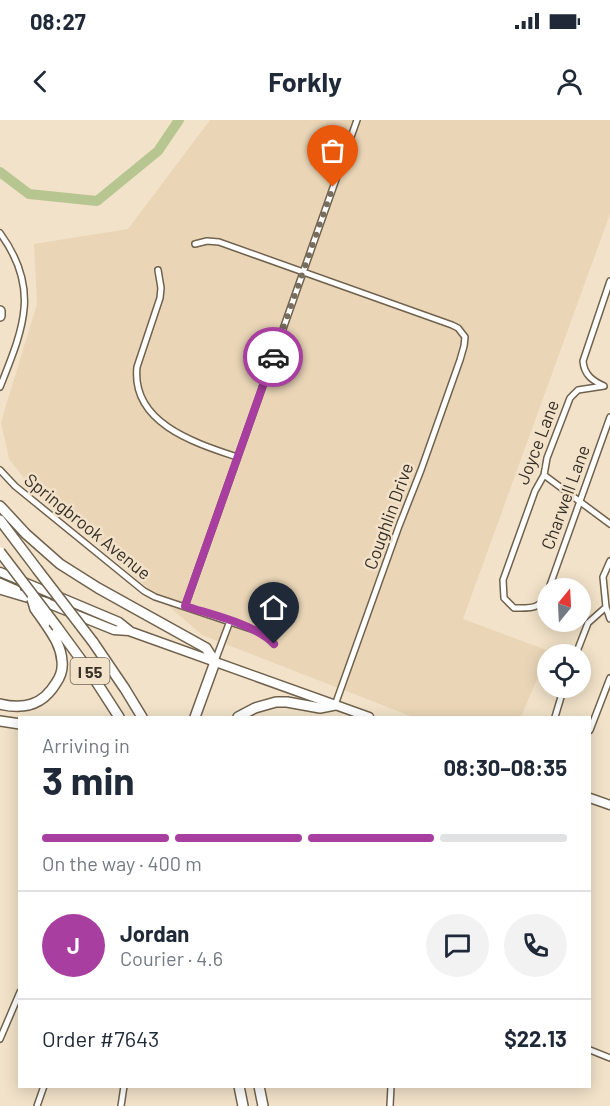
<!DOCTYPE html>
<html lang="en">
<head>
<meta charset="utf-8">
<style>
	body { margin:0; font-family:Barlow,sans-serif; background:#f2f2f3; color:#1f2937; height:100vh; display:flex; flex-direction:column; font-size:22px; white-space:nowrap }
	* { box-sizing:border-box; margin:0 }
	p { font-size:20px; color:#747a83 }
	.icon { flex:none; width:33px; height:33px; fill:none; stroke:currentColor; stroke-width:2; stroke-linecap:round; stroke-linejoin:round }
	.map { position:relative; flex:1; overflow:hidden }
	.side { position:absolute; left:18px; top:596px; width:573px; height:372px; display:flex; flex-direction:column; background:#fff; border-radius:0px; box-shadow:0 3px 15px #0003 }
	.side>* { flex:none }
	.needle { width:39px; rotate:18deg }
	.buttons { position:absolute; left:537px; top:458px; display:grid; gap:12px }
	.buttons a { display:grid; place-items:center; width:54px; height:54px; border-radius:50%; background:#fff; box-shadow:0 3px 15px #0003; font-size:30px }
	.pin { position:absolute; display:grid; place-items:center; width:51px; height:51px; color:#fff; margin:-62px -26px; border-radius:50% 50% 50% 0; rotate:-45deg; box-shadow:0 0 6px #0007 }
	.pin .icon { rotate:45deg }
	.courier { position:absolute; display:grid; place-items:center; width:60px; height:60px; margin:-30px; border:4px solid #a83e9f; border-radius:50%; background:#fff; color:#222; box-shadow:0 2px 8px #0007 }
	.overview em { font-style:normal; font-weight:700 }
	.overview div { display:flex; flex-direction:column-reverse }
	.overview { display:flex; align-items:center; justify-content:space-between; height:102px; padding:0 24px }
	h1 { font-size:39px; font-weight:700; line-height:45px }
	.bar { display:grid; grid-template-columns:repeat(4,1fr); gap:9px 6px; align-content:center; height:72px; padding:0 24px }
	.bar i { height:8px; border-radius:4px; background:#e0e1e3 }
	.bar .selected { background:#a83e9f }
	.bar p { grid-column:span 4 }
	.line { display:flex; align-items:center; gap:15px; padding:0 24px; border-top:2px solid #e0e1e3 }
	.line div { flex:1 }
	.round { display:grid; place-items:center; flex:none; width:63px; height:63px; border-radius:32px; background:#f2f2f3 }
	.status { display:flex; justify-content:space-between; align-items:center; height:42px; padding:0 30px; background:#fff; direction:ltr }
	.status svg { height:16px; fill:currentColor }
	header { display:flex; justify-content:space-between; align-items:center; height:78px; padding:0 24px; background:#fff; font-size:27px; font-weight:700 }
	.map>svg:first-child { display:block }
</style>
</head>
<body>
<div class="status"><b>08:27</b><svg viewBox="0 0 49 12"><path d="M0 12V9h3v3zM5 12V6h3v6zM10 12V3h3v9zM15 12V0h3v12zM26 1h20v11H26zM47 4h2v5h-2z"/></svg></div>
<header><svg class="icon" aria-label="back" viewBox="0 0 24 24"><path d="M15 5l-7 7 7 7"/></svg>Forkly<svg class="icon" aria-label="person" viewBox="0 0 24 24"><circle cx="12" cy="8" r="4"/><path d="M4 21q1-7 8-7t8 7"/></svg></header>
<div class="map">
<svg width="610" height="986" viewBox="0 0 610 986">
	<rect width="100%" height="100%" fill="#f2e2c9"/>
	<path fill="#ead6b7" d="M210,0H610V94L463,499L549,531L521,597H413L202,515L31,367L9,339L1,302L37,184L34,124L128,109Z"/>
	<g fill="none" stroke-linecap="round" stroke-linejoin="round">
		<path stroke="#b7c691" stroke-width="10" d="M0,52L29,74L97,81L158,31L179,0"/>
		<g stroke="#70624d" stroke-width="8">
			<path id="street" d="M0,113C41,169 23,209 0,267
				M195,124L207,121L219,122L452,205L458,208L465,217L464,226L460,240L421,350L399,406L335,585
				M158,150L161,168L160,178L137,247C131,303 195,323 237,337
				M0,350L15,366L144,471L155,477L254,510L266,515L274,524
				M544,355L610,404
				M610,441L603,457L606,487L610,499
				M549,468L610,297
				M548,471C540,490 532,488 514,488L504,478L503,460L535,371L544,355L547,338L570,278L578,270L604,266C593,261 584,255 583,241L610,161
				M185,486L357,0
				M576,534L588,503L606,487
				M215,541L230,501
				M555,597L564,567
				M590,610L610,558
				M0,919L20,872
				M590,930L610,938
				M37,986L44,966
				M121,986L124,966
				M390,986L391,966"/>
		</g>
		<g stroke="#70624d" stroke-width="11">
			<path id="primary" d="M0,452L119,502L129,510
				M0,463L16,470
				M42,481L114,510L129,511L369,597
				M590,678L610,685"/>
		</g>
		<g stroke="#70624d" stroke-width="12">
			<path id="highway" d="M0,191V196
				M0,386L26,414L60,444L98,468L206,528L215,542L195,597
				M0,400L37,449
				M0,469L47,483
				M57,507L90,552L119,597
				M93,522L125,569L142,597
				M0,584C24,590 43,585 56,563C61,556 63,549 62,541C61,526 53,515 45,503
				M238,597L255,588L276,582H287L320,588L335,585
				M0,601L20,604
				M239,966L243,986
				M259,966L263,986"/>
		</g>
		<use href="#street" stroke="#fff" stroke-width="5"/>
		<use href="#primary" stroke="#fff" stroke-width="8"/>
		<use href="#highway" stroke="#fff" stroke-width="9"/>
		<g stroke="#70624d" stroke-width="12" stroke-linecap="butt">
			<path id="highway-bridge" d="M0,432L57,507
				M37,449L93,522
				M32,479L35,489L45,503"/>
		</g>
		<use href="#highway-bridge" stroke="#fff" stroke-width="9"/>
	</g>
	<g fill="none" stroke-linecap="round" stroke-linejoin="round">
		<path stroke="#786e60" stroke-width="6" stroke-dasharray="0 10.8" d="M273,237L333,67"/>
		<path stroke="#a83e9f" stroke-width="8" d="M273,237L185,486C212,495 255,504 274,524"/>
	</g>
	<g text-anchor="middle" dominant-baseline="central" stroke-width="5" stroke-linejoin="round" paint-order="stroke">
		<rect fill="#f2e2c9" stroke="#6f6558" stroke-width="1.5" x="70.5" y="538" width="39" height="26" rx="4.5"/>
		<g font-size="16" font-weight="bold" fill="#373027">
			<text x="90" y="551">I 55</text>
		</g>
		<g font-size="18" fill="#373027" stroke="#f2e2c9">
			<text transform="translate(537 322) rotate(-69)">Joyce Lane</text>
			<text transform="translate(565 377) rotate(-70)">Charwell Lane</text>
			<text transform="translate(388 396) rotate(-70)">Coughlin Drive</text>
			<text transform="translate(88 406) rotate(39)">Springbrook Avenue</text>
		</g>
	</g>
</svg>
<div class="buttons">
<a><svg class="needle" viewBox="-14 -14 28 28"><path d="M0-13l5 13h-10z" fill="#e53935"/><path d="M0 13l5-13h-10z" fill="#747a83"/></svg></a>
<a><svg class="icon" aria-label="locate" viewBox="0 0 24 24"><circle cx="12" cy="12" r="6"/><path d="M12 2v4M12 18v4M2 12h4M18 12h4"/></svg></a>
</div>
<div class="pin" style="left:333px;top:67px;background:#ea580c"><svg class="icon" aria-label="bag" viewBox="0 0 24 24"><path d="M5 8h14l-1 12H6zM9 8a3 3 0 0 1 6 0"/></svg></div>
<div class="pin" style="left:274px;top:524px;background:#1f2937"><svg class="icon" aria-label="home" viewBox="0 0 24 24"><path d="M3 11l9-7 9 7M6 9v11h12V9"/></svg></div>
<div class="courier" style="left:273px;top:237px"><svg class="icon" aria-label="car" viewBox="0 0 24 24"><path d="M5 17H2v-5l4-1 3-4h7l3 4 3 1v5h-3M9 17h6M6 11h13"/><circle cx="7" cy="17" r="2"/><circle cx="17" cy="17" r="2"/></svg></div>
<section class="side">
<div class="overview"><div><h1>3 min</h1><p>Arriving in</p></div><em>08:30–08:35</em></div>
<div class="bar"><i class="selected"></i><i class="selected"></i><i class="selected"></i><i></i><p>On the way · 400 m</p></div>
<div class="line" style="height:108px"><b class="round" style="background:#a83e9f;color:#fff">J</b><div><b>Jordan</b><p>Courier · 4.6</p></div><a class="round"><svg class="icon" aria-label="chat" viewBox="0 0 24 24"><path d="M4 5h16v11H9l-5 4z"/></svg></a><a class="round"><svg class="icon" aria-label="phone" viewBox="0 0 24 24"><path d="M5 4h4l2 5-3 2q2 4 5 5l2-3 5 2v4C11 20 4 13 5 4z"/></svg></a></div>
<div class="line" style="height:78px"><div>Order #7643</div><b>$22.13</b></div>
</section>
</div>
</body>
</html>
